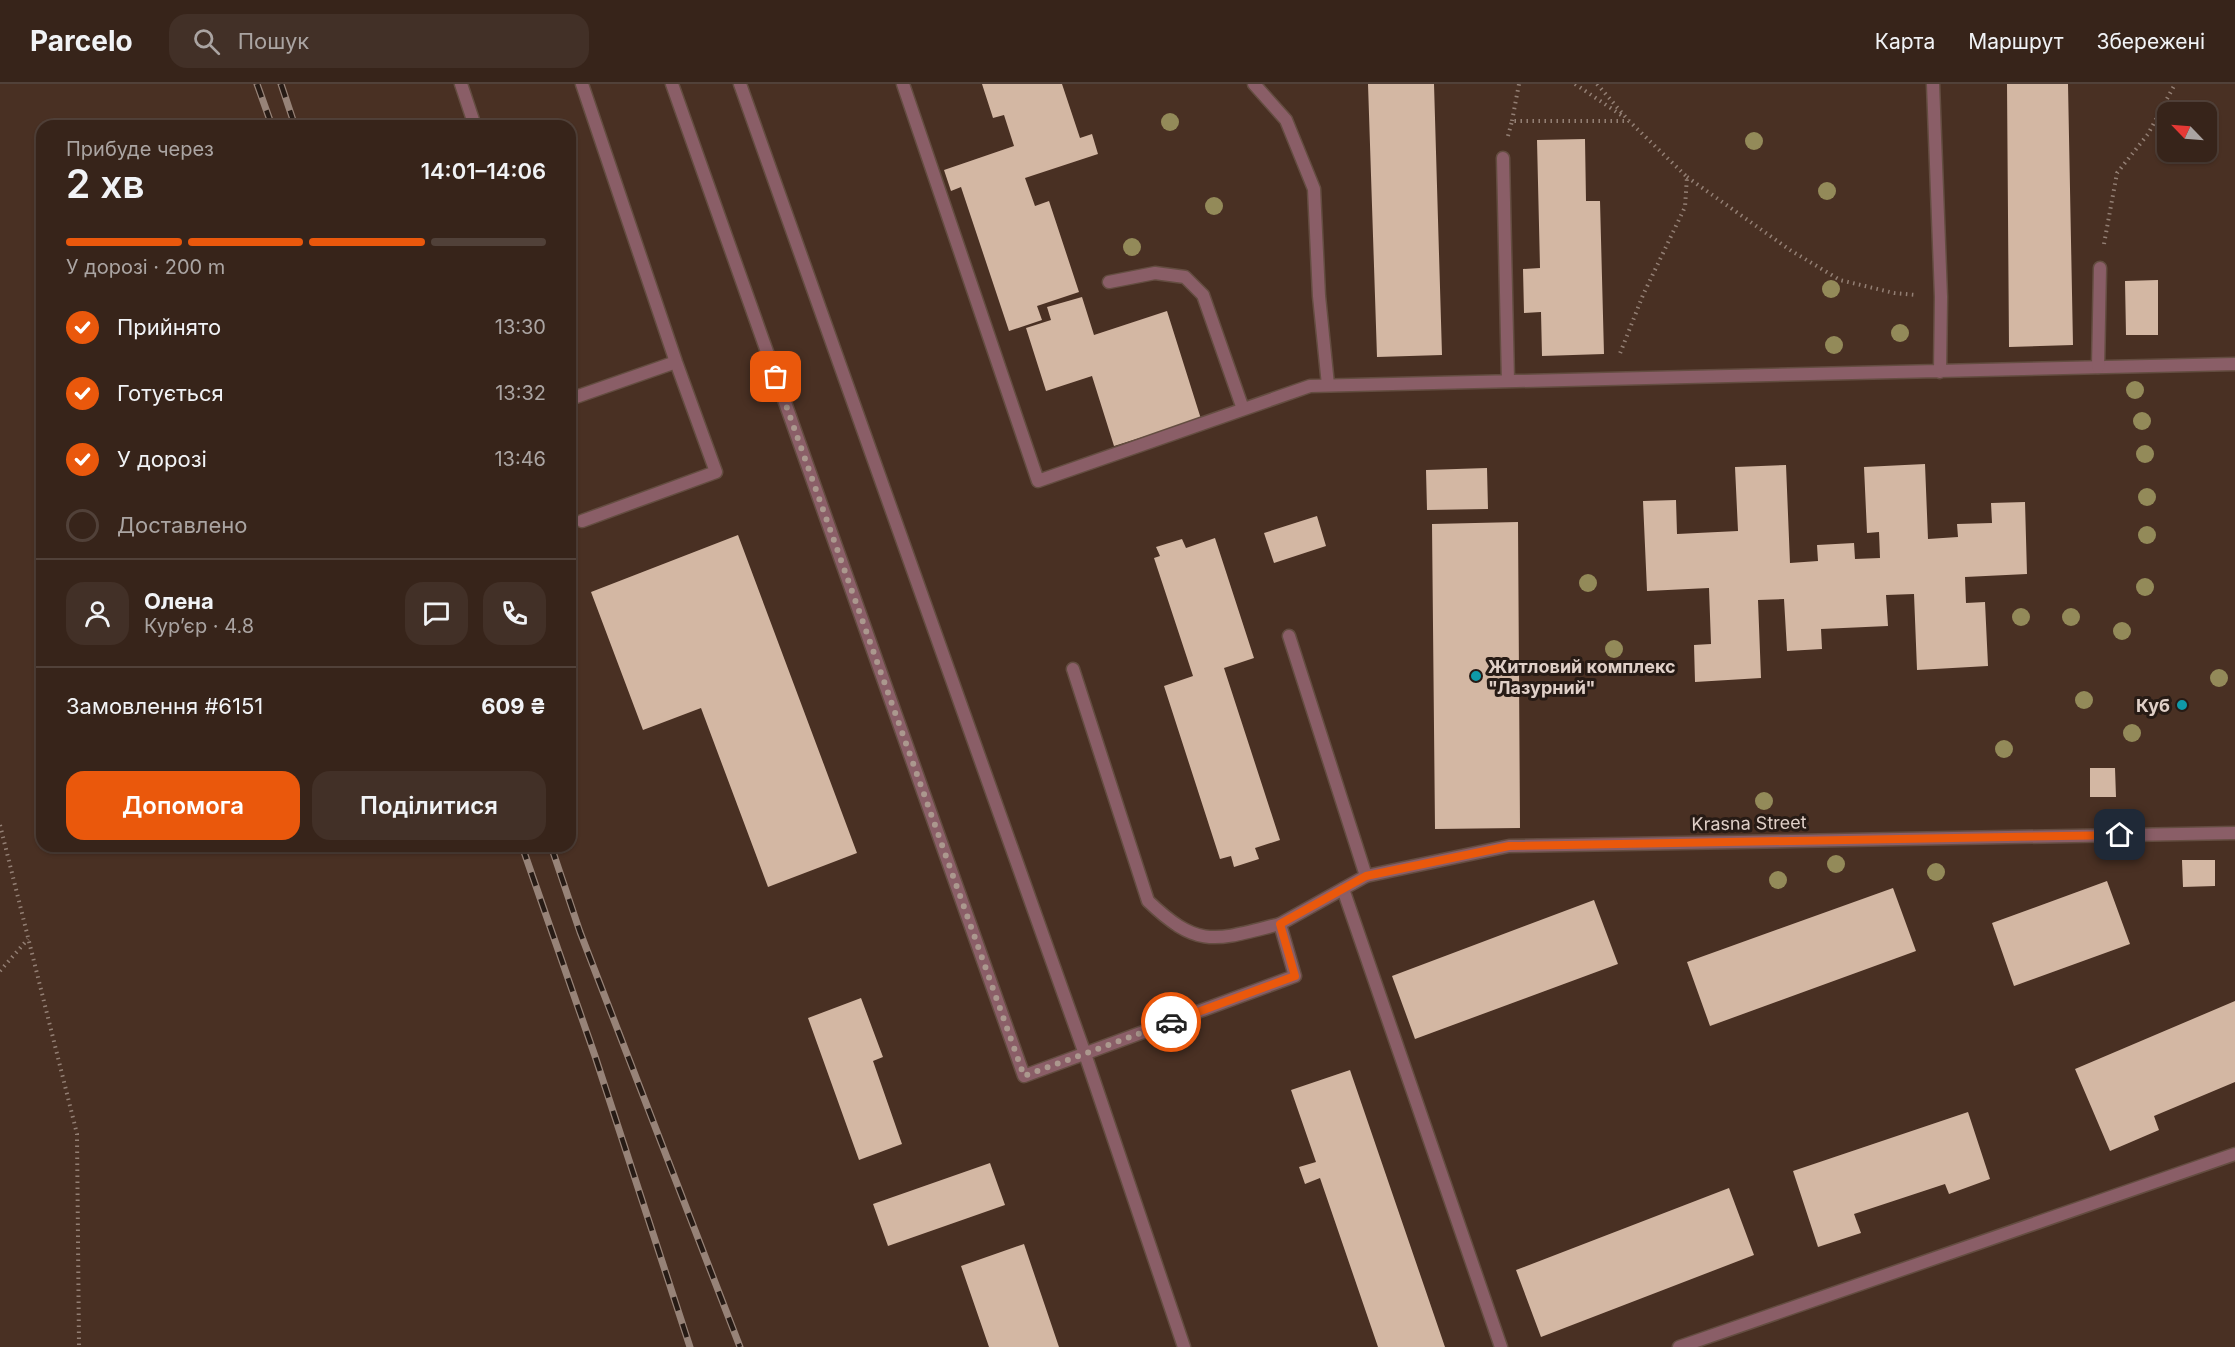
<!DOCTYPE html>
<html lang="uk">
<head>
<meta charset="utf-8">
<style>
	body { margin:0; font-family:Inter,sans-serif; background:#423027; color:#f1f3f6; height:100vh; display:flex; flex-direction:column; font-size:22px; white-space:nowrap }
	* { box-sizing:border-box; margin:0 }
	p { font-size:20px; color:#aaa4a2 }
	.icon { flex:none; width:33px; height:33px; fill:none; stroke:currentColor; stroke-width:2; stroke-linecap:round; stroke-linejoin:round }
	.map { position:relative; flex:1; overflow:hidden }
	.panel { position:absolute; left:36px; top:36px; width:540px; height:732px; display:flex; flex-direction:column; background:#37241a; border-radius:18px; box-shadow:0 2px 4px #0004,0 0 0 2px #514139 }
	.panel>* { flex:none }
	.needle { width:39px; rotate:295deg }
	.tools { position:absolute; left:2157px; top:18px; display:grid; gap:12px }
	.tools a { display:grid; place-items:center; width:60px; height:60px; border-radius:12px; background:#37241a; box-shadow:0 2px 4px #0004,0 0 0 2px #514139; font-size:30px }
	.pin { position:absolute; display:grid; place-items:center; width:51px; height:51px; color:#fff; margin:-26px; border-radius:12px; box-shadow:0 3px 9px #0006 }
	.courier { position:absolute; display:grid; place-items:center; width:60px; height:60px; margin:-30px; border:4px solid #ea580c; border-radius:50%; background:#fff; color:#222; box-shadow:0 2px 8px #0007 }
	.headline em { font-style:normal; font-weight:600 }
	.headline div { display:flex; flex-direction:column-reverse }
	.headline { display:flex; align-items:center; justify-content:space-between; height:102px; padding:0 30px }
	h1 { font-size:39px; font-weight:600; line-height:45px }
	.bar { display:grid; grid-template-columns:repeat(4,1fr); gap:9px 6px; align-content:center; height:72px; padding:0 30px }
	.bar i { height:8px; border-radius:4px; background:#514139 }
	.bar .current { background:#ea580c }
	.bar p { grid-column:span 4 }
	.line { display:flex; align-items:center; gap:15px; padding:0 30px; border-top:2px solid #514139 }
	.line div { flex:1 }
	.round { display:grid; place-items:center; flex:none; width:63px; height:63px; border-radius:18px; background:#423027 }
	ol { padding:0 30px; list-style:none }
	li { display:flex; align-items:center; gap:18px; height:66px }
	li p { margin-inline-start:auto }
	li .icon { padding:6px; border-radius:50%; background:#ea580c; color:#fff; stroke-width:4 }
	li:last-child { color:#aaa4a2 }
	li i { width:33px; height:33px; border:3px solid #514139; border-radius:50% }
	.primary-button { display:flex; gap:12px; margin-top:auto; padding:12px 30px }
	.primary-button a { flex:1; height:69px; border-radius:18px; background:#ea580c; color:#fff; font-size:24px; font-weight:600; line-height:69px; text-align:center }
	.primary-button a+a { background:#423027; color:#f1f3f6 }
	header { display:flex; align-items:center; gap:36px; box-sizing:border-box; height:84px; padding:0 30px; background:#37241a; border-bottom:2px solid #514139 }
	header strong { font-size:28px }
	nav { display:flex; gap:33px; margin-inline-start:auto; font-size:21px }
	.search { width:420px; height:54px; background:#423027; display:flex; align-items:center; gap:15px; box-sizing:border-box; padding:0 21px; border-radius:18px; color:#aaa4a2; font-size:22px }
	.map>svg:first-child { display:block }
</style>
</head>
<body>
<header>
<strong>Parcelo</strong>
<div class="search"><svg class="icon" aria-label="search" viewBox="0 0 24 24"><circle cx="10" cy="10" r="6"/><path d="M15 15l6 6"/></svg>Пошук</div>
<nav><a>Карта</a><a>Маршрут</a><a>Збережені</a></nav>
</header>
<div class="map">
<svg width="2235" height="1263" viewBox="0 0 2235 1263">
	<rect width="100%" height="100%" fill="#493023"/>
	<path fill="#d3b7a3" d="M982,0H1062L1080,54L1092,50L1098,70L1025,94L1035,122L1049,117L1079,208L1037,222L1042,236L1009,247L961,103L951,107L944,86L1014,62L1004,31L993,34Z
		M1368,0H1434L1442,271L1377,273Z
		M2007,0H2068L2073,261L2009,263Z
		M1585,55L1586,117H1600L1604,270L1542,272L1541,228L1524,229L1523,185L1540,184L1537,56Z
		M2158,196V251H2126L2125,197Z
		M1082,213L1094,251L1167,227L1201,335L1114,362L1092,292L1046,307L1026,244L1051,236L1047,223Z
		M1925,380L1928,455L1958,453L1957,440L1992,439L1991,419L2025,418L2027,490L1965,493L1966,519L1985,518L1988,582L1917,586L1914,510L1886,511L1888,542L1821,545L1822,565L1787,567L1784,515L1758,516L1761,594L1695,598L1694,561L1711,560L1709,504L1647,507L1643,417L1676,416L1677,450L1738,447L1735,383L1786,381L1790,479L1818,477L1817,461L1854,459L1855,475L1880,474L1879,448L1867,449L1864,383Z
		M1487,384L1488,425L1427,426L1426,386Z
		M1317,432L1326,462L1274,479L1264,449Z
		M1518,438L1520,744L1435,745L1432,440Z
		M738,451L857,769L768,803L701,624L643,646L591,508Z
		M1215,454L1254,574L1224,584L1280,756L1255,764L1259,775L1234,783L1231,772L1220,775L1164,602L1193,592L1154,474L1160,472L1156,463L1182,455L1186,464Z
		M2090,684H2115L2116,713H2090Z
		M2182,776H2215V802L2183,803Z
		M2107,797L2130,860L2014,902L1992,839Z
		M1893,804L1916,867L1710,942L1687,878Z
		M1594,816L1618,880L1415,955L1392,892Z
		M861,914L883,973L873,977L902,1060L859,1076L808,934Z
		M2235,917V998L2154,1032L2159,1046L2110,1067L2075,985Z
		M1350,986L1445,1263H1378L1320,1094L1305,1100L1299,1083L1316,1078L1291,1006Z
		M1968,1028L1990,1095L1949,1110L1945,1100L1854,1130L1861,1149L1818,1163L1793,1087Z
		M990,1079L1005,1121L888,1162L873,1120Z
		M1729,1104L1754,1171L1541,1253L1516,1186Z
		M1024,1160L1059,1263H989L961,1182Z"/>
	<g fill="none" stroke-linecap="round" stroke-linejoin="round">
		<g stroke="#644d41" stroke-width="15">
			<path id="service" d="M461,0L475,42
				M672,0L1024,992L1295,892L1280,840C1216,856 1199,866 1148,817L1073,585
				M740,0L1085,970L1184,1263
				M903,0L1038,397L1310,302L2235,280
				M1254,0L1286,36L1314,105L1319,212L1328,301
				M1933,0L1941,213L1940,288
				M1503,74L1508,297
				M1109,198L1155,189L1185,193L1203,211L1243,325
				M570,315L676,278
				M582,437L716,388L676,278L582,0
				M1289,552L1366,792
				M1343,805L1501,1263
				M1679,1263L2235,1070"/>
		</g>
		<g stroke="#644d41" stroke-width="15">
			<path id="minor" d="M2098,283L2100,184
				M1280,840L1366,792L1509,762L2235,749"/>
		</g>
		<path stroke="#937f74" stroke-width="4" stroke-dasharray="1.5 4.5" stroke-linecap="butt" d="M1575,0L1624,33
			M1597,0L1629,37L1687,93L1685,123L1643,211L1619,272
			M1512,37L1519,0
			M1508,52L1512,37H1629
			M1687,93L1790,166L1840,196L1894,209L1916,211
			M2104,160L2117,89L2148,50L2175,0
			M0,741L77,1050L79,1263
			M0,887L28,855"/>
		<use href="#service" stroke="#8a5e67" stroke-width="12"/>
		<use href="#minor" stroke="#8a5e67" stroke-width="12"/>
		<g stroke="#978378" stroke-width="7">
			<path id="rail" d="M257,0L272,42
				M281,0L295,42
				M522,762L595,972L690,1263
				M551,762L580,848L740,1263"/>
		</g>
		<use href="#rail" stroke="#271b15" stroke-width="4.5" stroke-dasharray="14" stroke-linecap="butt"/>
	</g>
	<g fill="#938a59">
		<circle cx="1170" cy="38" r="9"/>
		<circle cx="1754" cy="57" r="9"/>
		<circle cx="1827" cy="107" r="9"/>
		<circle cx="1214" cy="122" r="9"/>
		<circle cx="1132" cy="163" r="9"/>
		<circle cx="1831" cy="205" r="9"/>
		<circle cx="1900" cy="249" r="9"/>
		<circle cx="1834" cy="261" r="9"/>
		<circle cx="2135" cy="306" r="9"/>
		<circle cx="2142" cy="337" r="9"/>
		<circle cx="2145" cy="370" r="9"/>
		<circle cx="2147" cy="413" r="9"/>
		<circle cx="2147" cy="451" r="9"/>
		<circle cx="1588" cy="499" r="9"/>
		<circle cx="2145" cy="503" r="9"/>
		<circle cx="2021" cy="533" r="9"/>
		<circle cx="2071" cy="533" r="9"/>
		<circle cx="2122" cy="547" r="9"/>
		<circle cx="1614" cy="565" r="9"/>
		<circle cx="2219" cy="594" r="9"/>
		<circle cx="2084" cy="616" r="9"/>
		<circle cx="2132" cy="649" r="9"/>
		<circle cx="2004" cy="665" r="9"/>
		<circle cx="1764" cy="717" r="9"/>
		<circle cx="1836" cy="780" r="9"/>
		<circle cx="1936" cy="788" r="9"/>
		<circle cx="1778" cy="796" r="9"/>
	</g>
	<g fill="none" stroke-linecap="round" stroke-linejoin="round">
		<path stroke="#ab988e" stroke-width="6" stroke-dasharray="0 10.8" d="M776,293L1024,992L1171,938"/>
		<path stroke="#ea580c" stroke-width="8" d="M1171,938L1295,892L1280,840L1366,792L1509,762L2120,751"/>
	</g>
	<g fill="#0f9aa8" stroke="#271b15" stroke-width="2">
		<circle cx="1476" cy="592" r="6"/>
		<circle cx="2182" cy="621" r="6"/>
	</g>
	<g text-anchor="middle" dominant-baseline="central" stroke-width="6" stroke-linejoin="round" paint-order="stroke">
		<g font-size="18" font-weight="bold" fill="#e0d0c8" stroke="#271b15" text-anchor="start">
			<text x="1488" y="582">Житловий комплекс<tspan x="1488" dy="21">"Лазурний"</tspan></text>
			<text x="2170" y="621" text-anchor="end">Куб</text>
		</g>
		<g font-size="18" fill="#e0d0c8" stroke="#271b15">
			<text transform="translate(1749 739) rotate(-1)">Krasna Street</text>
		</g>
	</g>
</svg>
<div class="tools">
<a><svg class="needle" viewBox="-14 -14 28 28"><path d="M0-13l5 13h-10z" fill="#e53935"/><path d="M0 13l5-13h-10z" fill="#aaa4a2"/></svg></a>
</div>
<div class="pin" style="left:776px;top:293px;background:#ea580c"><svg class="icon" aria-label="bag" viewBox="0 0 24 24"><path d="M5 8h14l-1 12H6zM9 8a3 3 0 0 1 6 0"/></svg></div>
<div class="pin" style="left:2120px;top:751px;background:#1f2937"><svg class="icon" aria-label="home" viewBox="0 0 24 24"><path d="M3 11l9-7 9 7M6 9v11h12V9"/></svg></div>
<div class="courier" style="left:1171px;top:938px"><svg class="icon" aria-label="car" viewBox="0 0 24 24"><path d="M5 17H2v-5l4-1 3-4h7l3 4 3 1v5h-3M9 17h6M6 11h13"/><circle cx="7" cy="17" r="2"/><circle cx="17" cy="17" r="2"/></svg></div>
<section class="panel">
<div class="headline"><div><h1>2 хв</h1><p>Прибуде через</p></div><em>14:01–14:06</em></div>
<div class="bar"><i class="current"></i><i class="current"></i><i class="current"></i><i></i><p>У дорозі · 200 m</p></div>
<ol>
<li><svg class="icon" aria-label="check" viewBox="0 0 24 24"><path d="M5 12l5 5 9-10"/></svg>Прийнято<p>13:30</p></li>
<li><svg class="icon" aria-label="check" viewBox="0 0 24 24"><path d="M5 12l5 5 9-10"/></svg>Готується<p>13:32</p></li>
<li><svg class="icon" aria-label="check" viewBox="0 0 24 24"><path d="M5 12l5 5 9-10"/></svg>У дорозі<p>13:46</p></li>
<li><i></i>Доставлено</li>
</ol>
<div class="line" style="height:108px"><a class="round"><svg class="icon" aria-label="person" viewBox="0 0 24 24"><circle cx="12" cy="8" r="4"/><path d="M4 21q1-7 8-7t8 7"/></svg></a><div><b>Олена</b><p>Кур’єр · 4.8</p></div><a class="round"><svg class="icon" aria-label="chat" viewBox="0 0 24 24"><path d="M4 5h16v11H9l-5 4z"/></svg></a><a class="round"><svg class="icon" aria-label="phone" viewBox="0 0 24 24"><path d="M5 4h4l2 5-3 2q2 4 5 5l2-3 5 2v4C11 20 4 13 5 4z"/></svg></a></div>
<div class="line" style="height:78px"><div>Замовлення #6151</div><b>609 ₴</b></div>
<div class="primary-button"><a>Допомога</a><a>Поділитися</a></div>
</section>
</div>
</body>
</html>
